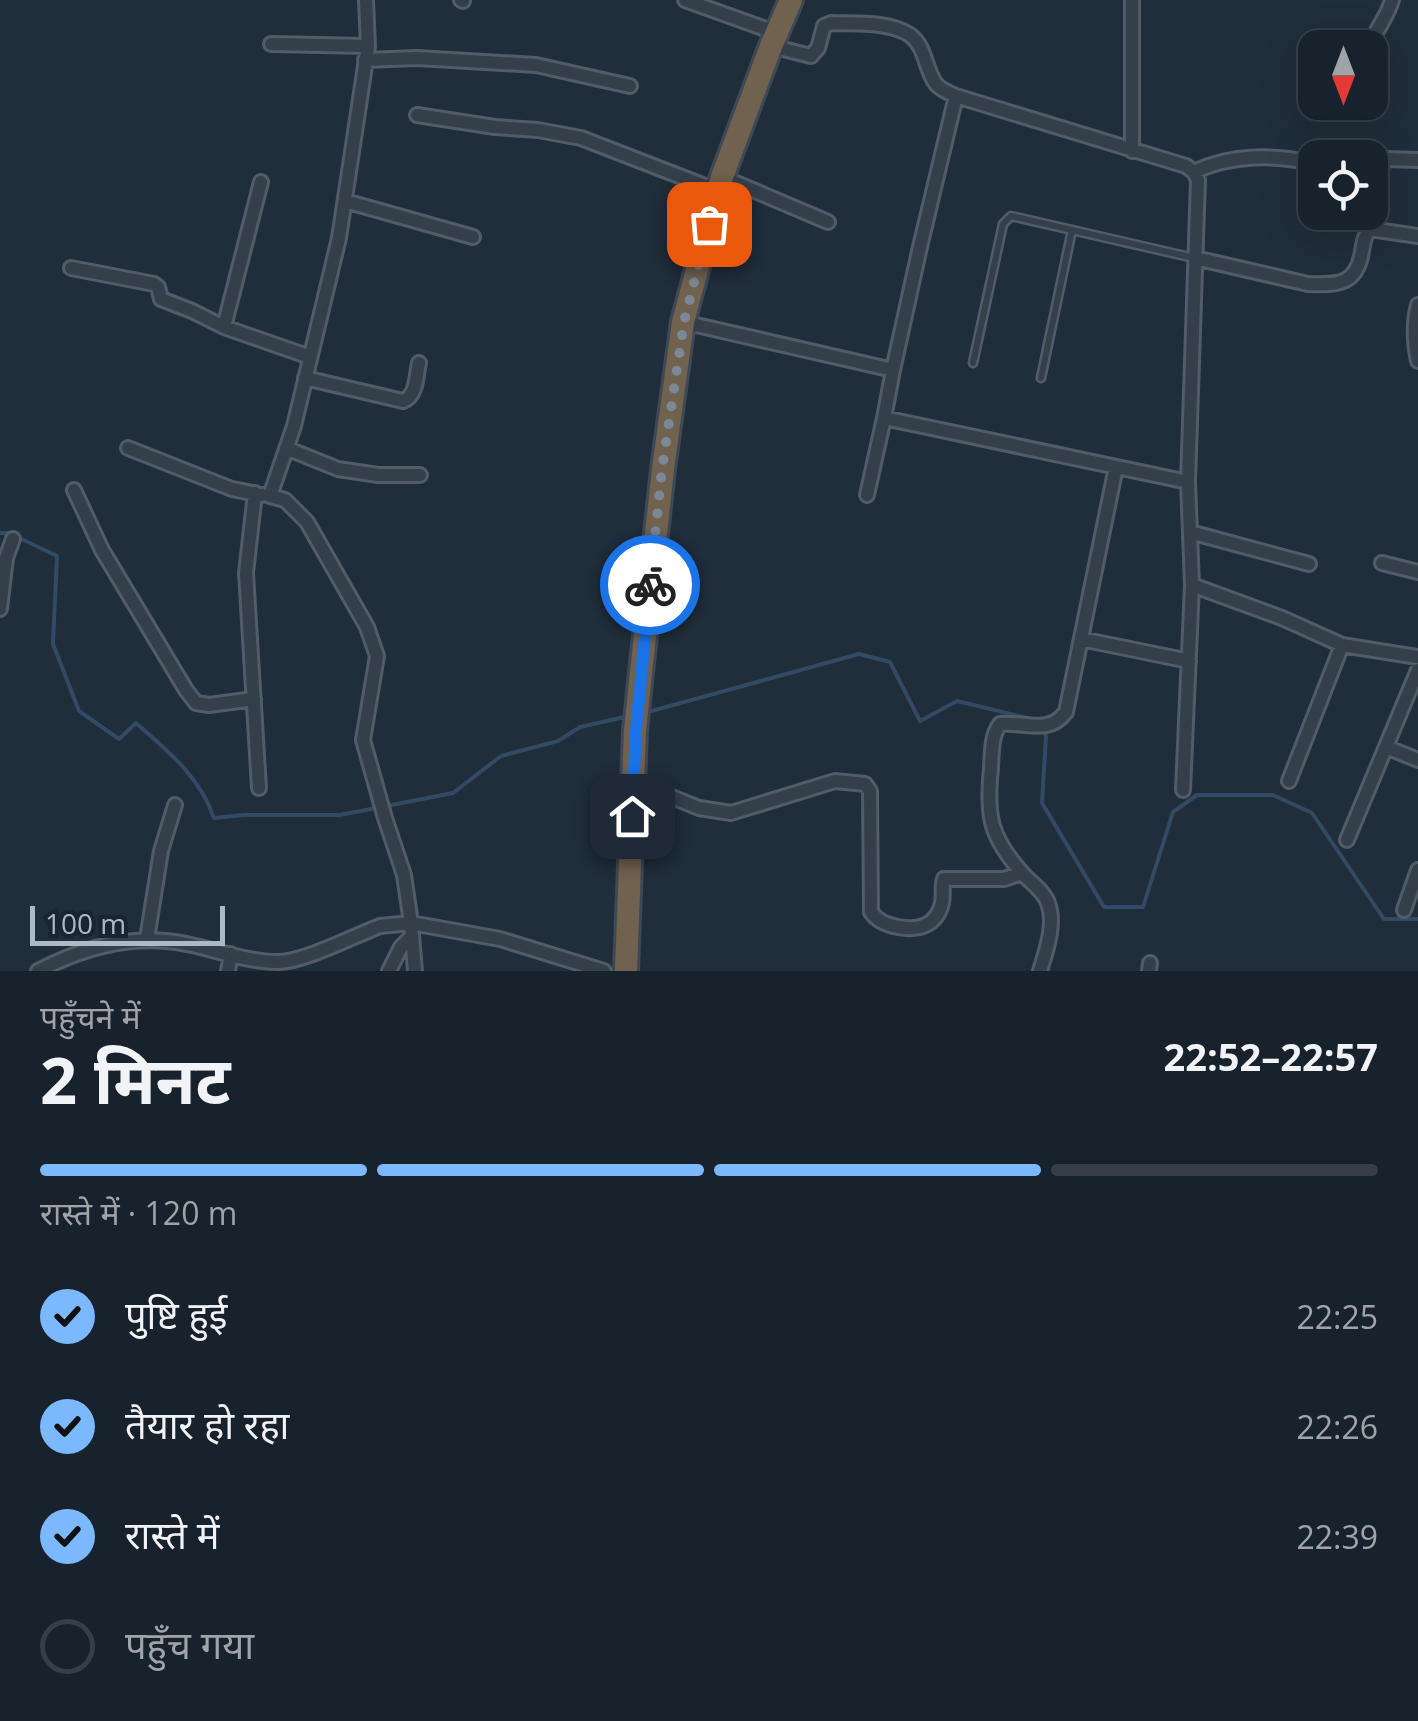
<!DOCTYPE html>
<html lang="hi">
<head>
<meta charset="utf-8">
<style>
	body { margin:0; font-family:"Open Sans","Noto Sans Devanagari",sans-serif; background:#212a34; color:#f1f3f6; height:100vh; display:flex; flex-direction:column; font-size:38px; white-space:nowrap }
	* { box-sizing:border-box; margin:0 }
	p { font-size:32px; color:#9fa4a9 }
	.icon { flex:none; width:55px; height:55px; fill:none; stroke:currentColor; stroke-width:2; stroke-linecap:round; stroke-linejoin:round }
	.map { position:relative; height:971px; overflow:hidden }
	.side { display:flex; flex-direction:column; background:#18222c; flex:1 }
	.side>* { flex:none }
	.needle { width:65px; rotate:180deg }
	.tools { position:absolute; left:1298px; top:30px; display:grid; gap:20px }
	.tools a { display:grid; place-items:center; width:90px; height:90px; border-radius:20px; background:#18222c; box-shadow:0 10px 40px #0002,0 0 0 2px #363f48; font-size:50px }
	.scale { position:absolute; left:30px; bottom:25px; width:195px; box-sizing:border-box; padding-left:10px; border:5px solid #aeb9c7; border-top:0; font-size:28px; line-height:35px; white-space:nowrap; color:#aeb9c7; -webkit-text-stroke:8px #19242f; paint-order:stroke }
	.pin { position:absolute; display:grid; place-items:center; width:85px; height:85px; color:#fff; margin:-42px; border-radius:20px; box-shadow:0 5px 15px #0006 }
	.courier { position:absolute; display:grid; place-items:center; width:100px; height:100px; margin:-50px; border:8px solid #1a73e8; border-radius:50%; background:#fff; color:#222; box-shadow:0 2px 12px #0007 }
	.overview em { font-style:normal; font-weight:700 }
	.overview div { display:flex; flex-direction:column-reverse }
	.overview { display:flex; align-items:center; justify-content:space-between; height:170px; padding:0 40px }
	h1 { font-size:65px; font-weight:700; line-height:75px }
	.bar { display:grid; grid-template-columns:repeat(4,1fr); gap:15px 10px; align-content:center; height:120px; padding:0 40px }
	.bar i { height:12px; border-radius:8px; background:#363f48 }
	.bar .selected { background:#7cb8fe }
	.bar p { grid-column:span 4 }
	ol { padding:0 40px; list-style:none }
	li { display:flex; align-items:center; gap:30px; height:110px }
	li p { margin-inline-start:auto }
	li .icon { padding:10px; border-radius:50%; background:#7cb8fe; color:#111; stroke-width:4 }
	li:last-child { color:#9fa4a9 }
	li i { width:55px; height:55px; border:5px solid #363f48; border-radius:50% }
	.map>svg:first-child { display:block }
</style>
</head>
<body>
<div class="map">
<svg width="1418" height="971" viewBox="0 0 1418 971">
	<rect width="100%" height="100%" fill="#202d3a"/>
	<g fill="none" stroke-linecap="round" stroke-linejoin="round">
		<path stroke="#324a63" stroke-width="4" d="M0,533H9L57,556L53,644L79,711L119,739L136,723C168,751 200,777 214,818L244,815H340L453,793L501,756L558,741L580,727L629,716
			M648,712L859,654L890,662L920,721L957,701L1040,721
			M1044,729L1046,736L1042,803L1104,907H1143L1173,812L1197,795H1273L1312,813L1384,919H1418"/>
		<g stroke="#515c68" stroke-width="11">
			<path id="lane" d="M973,363L1003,224L1011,216L1194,258
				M1041,378L1072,230"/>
		</g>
		<g stroke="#515c68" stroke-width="18">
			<path id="street" d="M366,0L368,46L339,238L294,426L270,496L285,500L307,522L367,627L377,656L363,740L385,818L404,875L411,923L415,971
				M461,0L463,1
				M685,0L777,33
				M1132,0V151
				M271,44L368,46
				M771,46L811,56L818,48L824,26L831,23C855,24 889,21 910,35C926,47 925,69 936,84C941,90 949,93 956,96L1186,166L1194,172L1198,180L1188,482L1192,585L1183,790
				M1370,48C1373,32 1387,19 1392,0
				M365,60L417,58L536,65L630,86
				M417,115L495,127L538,130L581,138L705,186
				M1194,172C1231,154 1276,154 1315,164
				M722,177L828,222
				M1370,184L1375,182C1379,175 1377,165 1383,159L1418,160
				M345,201L473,237
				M1195,258L1308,284C1338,285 1357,285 1362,251C1364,241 1364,237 1370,229L1418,236
				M71,268L154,284L158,287L161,299L192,311L224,327L310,357
				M1418,305C1413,324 1414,342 1418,361
				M683,322L893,370L884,418L1188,482
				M224,327L261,182
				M893,370L920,247L956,96
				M305,378L403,401C417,396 416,376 419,363
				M128,448L232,489L262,495
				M286,448L338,469L378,475H420
				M74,490L102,550L186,690L196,703L209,705L254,699
				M255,493L246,573L259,788
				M867,495L884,418
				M1190,532L1309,564
				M1382,563L1418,572
				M1192,585L1282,618L1342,645L1418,657
				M0,609L6,558L13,539
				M1081,639L1189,661
				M1386,747L1418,760
				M1289,781L1342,645
				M633,788L657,791L699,808L731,813L835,781L865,784L870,791L871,912C877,921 887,925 898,927C919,931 937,925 942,903C944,894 941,887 944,879H1004L1022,873
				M1347,840L1418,670
				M1404,910L1418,870
				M147,939L161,851L175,805
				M38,971C84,947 135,933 187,944C216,950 248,962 278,962C304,962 354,936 380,926L411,923L500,939L604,971
				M228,971L231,954
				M389,971L401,947L412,936
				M1040,971C1046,951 1056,924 1048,903C1044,891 1031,883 1023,874C990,837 986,816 991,768C992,753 991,736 1000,724C1024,721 1048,736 1066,712L1116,467
				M1149,971L1150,963"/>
		</g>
		<g stroke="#3e4955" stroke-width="28">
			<path id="highway" d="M626,971L635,731L640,682L663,469L683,322L722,177L771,46L791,0"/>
		</g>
		<use href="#lane" stroke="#343f4a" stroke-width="6"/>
		<use href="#street" stroke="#343f4a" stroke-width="12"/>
		<use href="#highway" stroke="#716250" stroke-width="22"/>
	</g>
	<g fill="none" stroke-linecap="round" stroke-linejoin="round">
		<path stroke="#7c8896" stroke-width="10" stroke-dasharray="0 18" d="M650,585L662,469L684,322L709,224"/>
		<path stroke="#1a73e8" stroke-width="12" d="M632,816L636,730L650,585"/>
	</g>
</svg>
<div class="tools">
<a><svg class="needle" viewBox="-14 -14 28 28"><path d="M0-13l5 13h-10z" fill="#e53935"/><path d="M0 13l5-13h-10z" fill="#9fa4a9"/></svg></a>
<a><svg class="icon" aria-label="locate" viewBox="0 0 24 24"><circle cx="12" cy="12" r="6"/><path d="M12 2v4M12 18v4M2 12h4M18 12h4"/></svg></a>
</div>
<div class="scale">100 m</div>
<div class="pin" style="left:709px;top:224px;background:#ea580c"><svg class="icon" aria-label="bag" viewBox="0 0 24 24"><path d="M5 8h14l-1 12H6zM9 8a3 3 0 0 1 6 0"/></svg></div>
<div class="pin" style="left:632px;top:816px;background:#1f2937"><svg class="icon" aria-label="home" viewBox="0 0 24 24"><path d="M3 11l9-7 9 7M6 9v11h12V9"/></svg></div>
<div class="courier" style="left:650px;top:585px"><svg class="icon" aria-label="bike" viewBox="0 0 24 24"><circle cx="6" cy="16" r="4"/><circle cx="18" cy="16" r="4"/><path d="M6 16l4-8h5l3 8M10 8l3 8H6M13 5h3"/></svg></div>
</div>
<section class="side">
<div class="overview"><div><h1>2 मिनट</h1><p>पहुँचने में</p></div><em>22:52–22:57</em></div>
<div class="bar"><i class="selected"></i><i class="selected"></i><i class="selected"></i><i></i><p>रास्ते में · 120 m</p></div>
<ol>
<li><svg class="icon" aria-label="check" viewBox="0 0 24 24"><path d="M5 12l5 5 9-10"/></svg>पुष्टि हुई<p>22:25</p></li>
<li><svg class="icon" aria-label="check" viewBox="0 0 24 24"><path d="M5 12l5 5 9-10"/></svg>तैयार हो रहा<p>22:26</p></li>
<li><svg class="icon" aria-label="check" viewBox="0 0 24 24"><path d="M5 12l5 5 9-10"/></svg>रास्ते में<p>22:39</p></li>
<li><i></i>पहुँच गया</li>
</ol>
</section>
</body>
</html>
